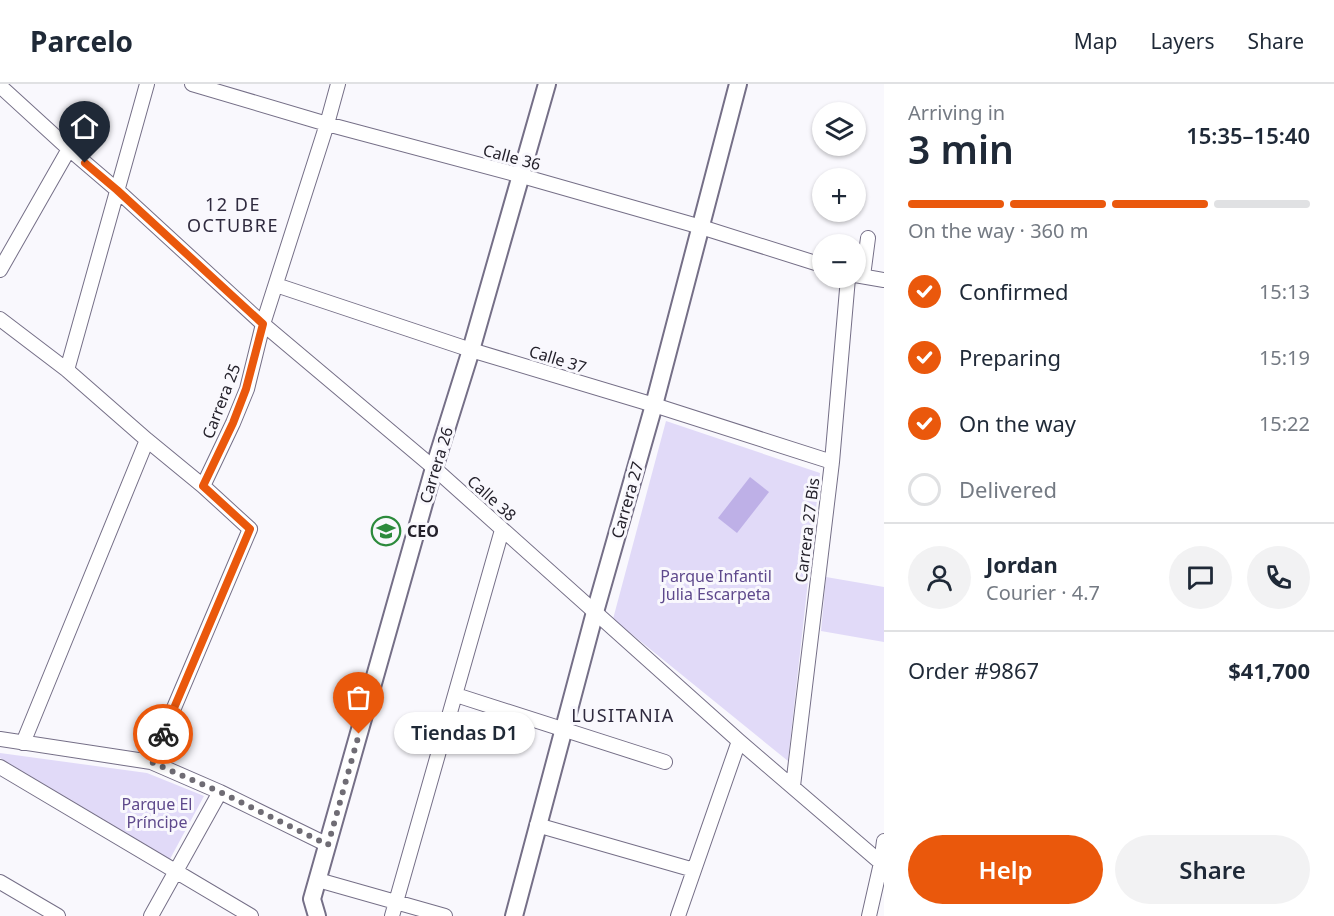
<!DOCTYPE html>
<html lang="en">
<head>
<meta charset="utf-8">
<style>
	body { margin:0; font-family:"Noto Sans",sans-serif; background:#f2f2f3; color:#1f2937; height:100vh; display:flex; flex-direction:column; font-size:22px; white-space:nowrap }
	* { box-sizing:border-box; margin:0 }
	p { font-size:20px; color:#747a83 }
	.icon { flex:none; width:33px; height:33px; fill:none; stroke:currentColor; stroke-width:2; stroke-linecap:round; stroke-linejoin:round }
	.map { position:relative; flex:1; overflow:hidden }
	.details { display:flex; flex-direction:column; background:#fff; width:450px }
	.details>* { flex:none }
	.tools { position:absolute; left:812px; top:18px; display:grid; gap:12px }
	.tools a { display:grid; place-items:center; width:54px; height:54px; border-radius:50%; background:#fff; box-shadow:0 2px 4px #0004; font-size:30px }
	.pin { position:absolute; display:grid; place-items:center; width:51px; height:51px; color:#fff; margin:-62px -26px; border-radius:50% 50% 50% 0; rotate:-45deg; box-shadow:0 0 6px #0007 }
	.pin .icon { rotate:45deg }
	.courier { position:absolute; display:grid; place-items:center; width:60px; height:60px; margin:-30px; border:4px solid #ea580c; border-radius:50%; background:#fff; color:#222; box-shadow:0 2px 8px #0007 }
	.bubble { position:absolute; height:42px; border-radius:21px; background:#fff; box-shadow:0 2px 4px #0004; font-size:20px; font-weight:600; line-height:42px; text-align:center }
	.overview em { font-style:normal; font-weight:600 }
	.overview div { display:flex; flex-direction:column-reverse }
	.overview { display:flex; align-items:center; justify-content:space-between; height:102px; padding:0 24px }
	h1 { font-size:39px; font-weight:600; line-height:45px }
	.bar { display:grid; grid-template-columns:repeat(4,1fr); gap:9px 6px; align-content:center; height:72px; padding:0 24px }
	.bar i { height:8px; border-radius:4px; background:#e0e1e3 }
	.bar .current { background:#ea580c }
	.bar p { grid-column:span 4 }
	.line { display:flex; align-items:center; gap:15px; padding:0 24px; border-top:2px solid #e0e1e3 }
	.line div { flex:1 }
	.round { display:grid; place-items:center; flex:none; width:63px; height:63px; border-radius:32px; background:#f2f2f3 }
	ol { padding:0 24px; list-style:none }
	li { display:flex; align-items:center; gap:18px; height:66px }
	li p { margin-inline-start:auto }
	li .icon { padding:6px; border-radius:50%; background:#ea580c; color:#fff; stroke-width:4 }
	li:last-child { color:#747a83 }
	li i { width:33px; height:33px; border:3px solid #e0e1e3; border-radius:50% }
	.button { display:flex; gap:12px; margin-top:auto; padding:12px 24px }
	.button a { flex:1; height:69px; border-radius:36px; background:#ea580c; color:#fff; font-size:24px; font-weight:600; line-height:69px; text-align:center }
	.button a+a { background:#f2f2f3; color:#1f2937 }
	header { display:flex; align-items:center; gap:36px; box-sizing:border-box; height:84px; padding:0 30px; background:#fff; border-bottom:2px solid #e0e1e3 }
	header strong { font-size:28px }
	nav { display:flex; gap:33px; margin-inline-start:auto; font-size:21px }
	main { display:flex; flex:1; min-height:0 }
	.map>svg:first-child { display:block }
</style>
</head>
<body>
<header>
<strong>Parcelo</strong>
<nav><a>Map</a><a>Layers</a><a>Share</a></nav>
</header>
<main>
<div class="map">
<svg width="884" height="832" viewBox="0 0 884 832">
	<rect width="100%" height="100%" fill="#f9f8fd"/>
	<path fill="#e1daf8" d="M666,337L820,389L788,677L613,535Z
		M826,493L884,503V558L821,547Z
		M0,669L147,689L204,712L170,775L0,674Z"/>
	<path fill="#beb0e7" d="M750,393L769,408L737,449L718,434Z"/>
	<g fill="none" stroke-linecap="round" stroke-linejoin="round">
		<g stroke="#756f87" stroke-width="16">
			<path id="minor" d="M192,0L327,40L522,92L701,143L822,181
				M0,2L69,65L117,106L263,240L434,384L739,657L881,779H884
				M0,186L69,65
				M855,191L884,196
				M863,192L868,154
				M276,201L471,266L654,321L832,378
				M0,235L67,286L147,356L203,402L250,445L151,678
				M67,286L147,0
				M203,402L233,339L247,305L263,240L327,40L338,0
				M456,611L665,678
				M0,655L151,678L220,708L328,761
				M23,659L147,356
				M0,683L251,832
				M793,702L832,378L848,194
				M537,741L694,786
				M318,796L445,832
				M0,798L58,832
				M151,832L220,708
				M392,832L502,446
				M678,832L739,657
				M869,832L881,779L884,757"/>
		</g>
		<g stroke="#756f87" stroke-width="20">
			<path id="tertiary" d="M317,832L312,815L434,384L471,266L547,0
				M514,832L595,528L654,321L738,0"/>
		</g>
		<use href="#minor" stroke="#fff" stroke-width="14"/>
		<use href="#tertiary" stroke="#fff" stroke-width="16"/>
	</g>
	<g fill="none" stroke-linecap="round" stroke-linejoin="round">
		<path stroke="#6f6c74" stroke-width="6" stroke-dasharray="0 10.8" d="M163,650L151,678L220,708L328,761L359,650"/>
		<path stroke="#ea580c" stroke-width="8" d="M85,79L117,106L263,240L246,305L233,339L203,402L250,445L163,650"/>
	</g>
	<defs>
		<g id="school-ring" transform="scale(1.5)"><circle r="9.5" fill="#f9f8fd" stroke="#2c8a3c" stroke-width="1.5"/><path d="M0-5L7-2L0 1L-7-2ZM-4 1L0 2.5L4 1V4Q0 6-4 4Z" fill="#2c8a3c"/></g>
	</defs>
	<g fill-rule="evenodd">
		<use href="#school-ring" x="386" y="447"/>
	</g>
	<g text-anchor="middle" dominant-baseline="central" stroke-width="6" stroke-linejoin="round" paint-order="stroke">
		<g font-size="16" fill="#24212b" stroke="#f9f8fd">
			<text transform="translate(512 73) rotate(15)">Calle 36</text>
			<text transform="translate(558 275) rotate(17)">Calle 37</text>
			<text transform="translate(221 317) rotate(-69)">Carrera 25</text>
			<text transform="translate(436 381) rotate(-73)">Carrera 26</text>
			<text transform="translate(492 414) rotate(42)">Calle 38</text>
			<text transform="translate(627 416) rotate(-74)">Carrera 27</text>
			<text transform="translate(807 446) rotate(-83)">Carrera 27 Bis</text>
		</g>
		<g font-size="16" font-weight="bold" fill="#24212b" stroke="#f9f8fd" text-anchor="start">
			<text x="407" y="447">CEO</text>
		</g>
		<g font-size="16" fill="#5e498c" stroke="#f9f8fd">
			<text x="716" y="492">Parque Infantil<tspan x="716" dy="18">Julia Escarpeta</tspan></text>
			<text x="157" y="720">Parque El<tspan x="157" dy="18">Príncipe</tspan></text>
		</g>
		<g font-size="18" letter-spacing="1.5" fill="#2f2a3e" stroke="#f9f8fd">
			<text x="233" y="120">12 DE<tspan x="233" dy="21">OCTUBRE</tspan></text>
			<text x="623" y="631">LUSITANIA</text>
		</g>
	</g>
</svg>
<div class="tools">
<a><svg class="icon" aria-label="layers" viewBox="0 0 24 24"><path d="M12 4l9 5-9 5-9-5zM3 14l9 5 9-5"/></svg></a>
<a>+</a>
<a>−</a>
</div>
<div class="pin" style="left:359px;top:650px;background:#ea580c"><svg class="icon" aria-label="bag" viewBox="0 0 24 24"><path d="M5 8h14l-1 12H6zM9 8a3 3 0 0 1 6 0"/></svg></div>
<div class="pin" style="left:85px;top:79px;background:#1f2937"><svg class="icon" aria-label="home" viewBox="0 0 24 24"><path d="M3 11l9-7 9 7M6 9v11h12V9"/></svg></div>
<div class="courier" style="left:163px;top:650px"><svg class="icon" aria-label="bike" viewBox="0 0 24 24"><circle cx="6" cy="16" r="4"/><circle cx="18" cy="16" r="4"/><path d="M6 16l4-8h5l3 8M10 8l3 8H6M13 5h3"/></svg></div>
<div class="bubble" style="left:394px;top:628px;width:141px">Tiendas D1</div>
</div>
<section class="details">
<div class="overview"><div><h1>3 min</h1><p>Arriving in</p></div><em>15:35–15:40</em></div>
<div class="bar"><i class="current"></i><i class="current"></i><i class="current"></i><i></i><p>On the way · 360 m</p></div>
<ol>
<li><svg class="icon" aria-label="check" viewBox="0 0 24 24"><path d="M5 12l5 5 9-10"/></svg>Confirmed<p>15:13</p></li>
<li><svg class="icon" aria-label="check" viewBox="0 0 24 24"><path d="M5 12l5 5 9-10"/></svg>Preparing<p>15:19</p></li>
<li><svg class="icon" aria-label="check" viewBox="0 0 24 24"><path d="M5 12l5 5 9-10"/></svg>On the way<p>15:22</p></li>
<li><i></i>Delivered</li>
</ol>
<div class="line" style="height:108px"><a class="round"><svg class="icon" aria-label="person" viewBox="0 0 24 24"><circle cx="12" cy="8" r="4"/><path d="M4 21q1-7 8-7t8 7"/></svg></a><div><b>Jordan</b><p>Courier · 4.7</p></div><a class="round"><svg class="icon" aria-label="chat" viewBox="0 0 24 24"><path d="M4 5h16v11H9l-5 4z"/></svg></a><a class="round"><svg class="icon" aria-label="phone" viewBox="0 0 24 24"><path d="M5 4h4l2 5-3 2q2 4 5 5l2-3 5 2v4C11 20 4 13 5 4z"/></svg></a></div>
<div class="line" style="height:78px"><div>Order #9867</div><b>$41,700</b></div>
<div class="button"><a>Help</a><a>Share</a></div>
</section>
</main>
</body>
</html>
